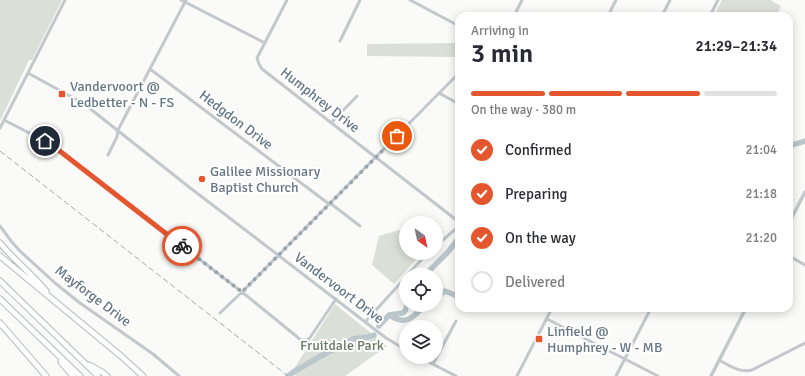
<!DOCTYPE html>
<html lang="en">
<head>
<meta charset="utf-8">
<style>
	body { margin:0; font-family:Signika,sans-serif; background:#f2f2f3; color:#2b2b33; height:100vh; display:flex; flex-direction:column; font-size:15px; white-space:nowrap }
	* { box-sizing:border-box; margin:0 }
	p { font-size:13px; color:#7c7c81 }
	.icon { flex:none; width:22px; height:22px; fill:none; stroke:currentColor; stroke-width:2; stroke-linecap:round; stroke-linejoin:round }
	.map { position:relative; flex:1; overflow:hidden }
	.side { position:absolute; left:455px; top:12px; width:338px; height:300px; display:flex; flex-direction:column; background:#fff; border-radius:12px; box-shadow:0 2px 10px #0003 }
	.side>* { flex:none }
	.needle { width:26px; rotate:147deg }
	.controls { position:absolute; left:399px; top:216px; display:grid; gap:8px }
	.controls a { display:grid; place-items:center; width:44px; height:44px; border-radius:50%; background:#fff; box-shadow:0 2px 10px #0003; font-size:20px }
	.pin { position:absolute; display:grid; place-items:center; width:34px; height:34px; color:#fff; margin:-17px; border:2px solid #fff; border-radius:50%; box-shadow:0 1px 4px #0007 }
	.courier { position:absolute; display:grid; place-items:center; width:40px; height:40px; margin:-20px; border:3px solid #e4572e; border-radius:50%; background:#fff; color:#222; box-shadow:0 1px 5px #0007 }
	.head em { font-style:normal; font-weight:600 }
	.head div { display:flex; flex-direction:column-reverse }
	.head { display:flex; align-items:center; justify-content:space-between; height:68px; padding:0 16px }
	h1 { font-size:26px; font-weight:600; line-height:30px }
	.bar { display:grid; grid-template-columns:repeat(4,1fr); gap:6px 4px; align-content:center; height:48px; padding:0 16px }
	.bar i { height:5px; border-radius:3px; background:#e1e1e2 }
	.bar .on { background:#e4572e }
	.bar p { grid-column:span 4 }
	ol { padding:0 16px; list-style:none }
	li { display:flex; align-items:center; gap:12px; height:44px }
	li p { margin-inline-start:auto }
	li .icon { padding:4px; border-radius:50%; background:#e4572e; color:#fff; stroke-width:4 }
	li:last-child { color:#7c7c81 }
	li i { width:22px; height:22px; border:2px solid #e1e1e2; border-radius:50% }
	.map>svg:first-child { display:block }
</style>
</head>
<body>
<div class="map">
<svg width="805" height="376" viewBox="0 0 805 376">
	<rect width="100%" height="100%" fill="#fafaf8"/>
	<path fill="#dadfd7" d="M0,0H62L32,60H29L0,121Z
		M722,0H770L781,6L776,16H714Z
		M459,43V57L367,56V44Z
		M406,228V253H422L394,284L372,265L379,236Z
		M335,304L387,346L345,376H296L292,372Z"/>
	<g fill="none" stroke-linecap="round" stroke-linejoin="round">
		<path stroke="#bbc7cb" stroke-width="5.5" d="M789,146L805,141
			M425,275L448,252L457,240L459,239
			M436,296L445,291L455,295L459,299
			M389,315L403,313L405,311L407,305
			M379,326L389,315C393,317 397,320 401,320C410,322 419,311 425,305
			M288,376L295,371L328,352L342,347L353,339L368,337L374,335"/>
		<g stroke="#b4b9bd" stroke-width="7">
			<path id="motorway" d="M0,243C14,260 32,274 46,291
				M0,256L121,356L143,376
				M0,281L98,376
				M0,299L80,376
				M0,323L46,376
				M61,362L73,376
				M89,365L102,372L107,376"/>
		</g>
		<path stroke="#c3c8cc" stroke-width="3" d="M181,0L265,43
			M287,0L257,58C258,63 259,65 262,69L459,222
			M410,0L459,26
			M514,16L522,0
			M608,16L616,0
			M662,16L670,0
			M710,16L718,0
			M340,41L360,0
			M150,69L329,204
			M28,73L79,101L88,107L189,187L278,255L386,338L406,350
			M439,93L459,104
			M4,120L45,141L61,152L242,292L301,340L304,341L309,339L336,299
			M331,123L357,96
			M0,128L65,0
			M108,155L117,137L118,130L186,0
			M330,203L360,226
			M0,226L11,241L20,251L55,283L80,303L153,354L179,376
			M436,246L459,226
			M789,256L805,265
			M407,275L428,253
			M220,313L242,292L459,73
			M547,319L658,376
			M365,322L406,277
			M419,357L456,376
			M719,360C730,366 740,373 752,370L805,343
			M433,364L456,321
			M517,376L552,308
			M616,376L651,308"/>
		<path stroke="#c3c8cc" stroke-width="3.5" d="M789,223L805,192
			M711,376L746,308"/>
		<use href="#motorway" stroke="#fff" stroke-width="5"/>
		<path stroke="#a2aab0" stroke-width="1" stroke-dasharray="6 3" stroke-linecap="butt" d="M0,151L288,376"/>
	</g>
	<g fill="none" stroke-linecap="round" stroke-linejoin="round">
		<path stroke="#99a4ac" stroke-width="4" stroke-dasharray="0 7.2" d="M182,246L242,292L397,136"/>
		<path stroke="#e4572e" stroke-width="5" d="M45,141L61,152L182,246"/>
	</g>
	<g fill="#e4572e" stroke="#fff" stroke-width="1.5">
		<rect x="58" y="90" width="8" height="8" rx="2"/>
		<circle cx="202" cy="179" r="4"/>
		<rect x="535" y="335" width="8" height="8" rx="2"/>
	</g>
	<g text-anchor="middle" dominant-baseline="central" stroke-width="4" stroke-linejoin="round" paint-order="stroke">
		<g font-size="14" fill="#657683" stroke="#fff" text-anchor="start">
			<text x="70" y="86">Vandervoort @<tspan x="70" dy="16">Ledbetter - N - FS</tspan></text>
			<text x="210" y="171">Galilee Missionary<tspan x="210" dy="16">Baptist Church</tspan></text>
			<text x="547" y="331">Linfield @<tspan x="547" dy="16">Humphrey - W - MB</tspan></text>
		</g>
		<g font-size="14" fill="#657683" stroke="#fff">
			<text transform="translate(320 100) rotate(38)">Humphrey Drive</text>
			<text transform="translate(236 120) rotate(37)">Hedgdon Drive</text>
			<text transform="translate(339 288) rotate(37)">Vandervoort Drive</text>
			<text transform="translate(93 296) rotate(37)">Mayforge Drive</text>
		</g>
		<g font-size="14" fill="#687a64" stroke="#fff">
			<text x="342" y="345">Fruitdale Park</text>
		</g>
	</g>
</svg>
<div class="controls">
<a><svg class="needle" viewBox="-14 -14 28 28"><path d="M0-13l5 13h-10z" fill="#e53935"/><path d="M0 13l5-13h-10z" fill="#7c7c81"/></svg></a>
<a><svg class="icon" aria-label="locate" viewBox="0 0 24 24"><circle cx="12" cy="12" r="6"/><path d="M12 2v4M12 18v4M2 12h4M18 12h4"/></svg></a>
<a><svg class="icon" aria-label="layers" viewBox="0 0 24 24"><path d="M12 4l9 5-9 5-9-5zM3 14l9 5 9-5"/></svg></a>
</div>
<div class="pin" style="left:397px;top:136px;background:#ea580c"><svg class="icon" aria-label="bag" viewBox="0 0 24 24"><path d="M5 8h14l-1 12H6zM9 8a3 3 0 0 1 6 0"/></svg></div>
<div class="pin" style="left:45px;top:141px;background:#1f2937"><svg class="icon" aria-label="home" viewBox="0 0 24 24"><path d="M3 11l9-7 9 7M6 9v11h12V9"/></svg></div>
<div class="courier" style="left:182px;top:246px"><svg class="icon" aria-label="bike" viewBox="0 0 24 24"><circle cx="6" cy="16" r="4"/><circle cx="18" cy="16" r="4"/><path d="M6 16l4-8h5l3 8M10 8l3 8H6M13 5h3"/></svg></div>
<section class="side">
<div class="head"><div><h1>3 min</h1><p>Arriving in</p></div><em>21:29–21:34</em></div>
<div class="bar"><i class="on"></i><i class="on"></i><i class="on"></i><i></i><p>On the way · 380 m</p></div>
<ol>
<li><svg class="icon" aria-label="check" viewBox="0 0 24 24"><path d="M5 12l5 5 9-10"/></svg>Confirmed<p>21:04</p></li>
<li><svg class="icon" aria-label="check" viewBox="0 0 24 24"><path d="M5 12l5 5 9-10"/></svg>Preparing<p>21:18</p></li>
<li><svg class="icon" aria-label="check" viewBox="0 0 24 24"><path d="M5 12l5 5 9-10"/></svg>On the way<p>21:20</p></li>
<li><i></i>Delivered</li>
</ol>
</section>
</div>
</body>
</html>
